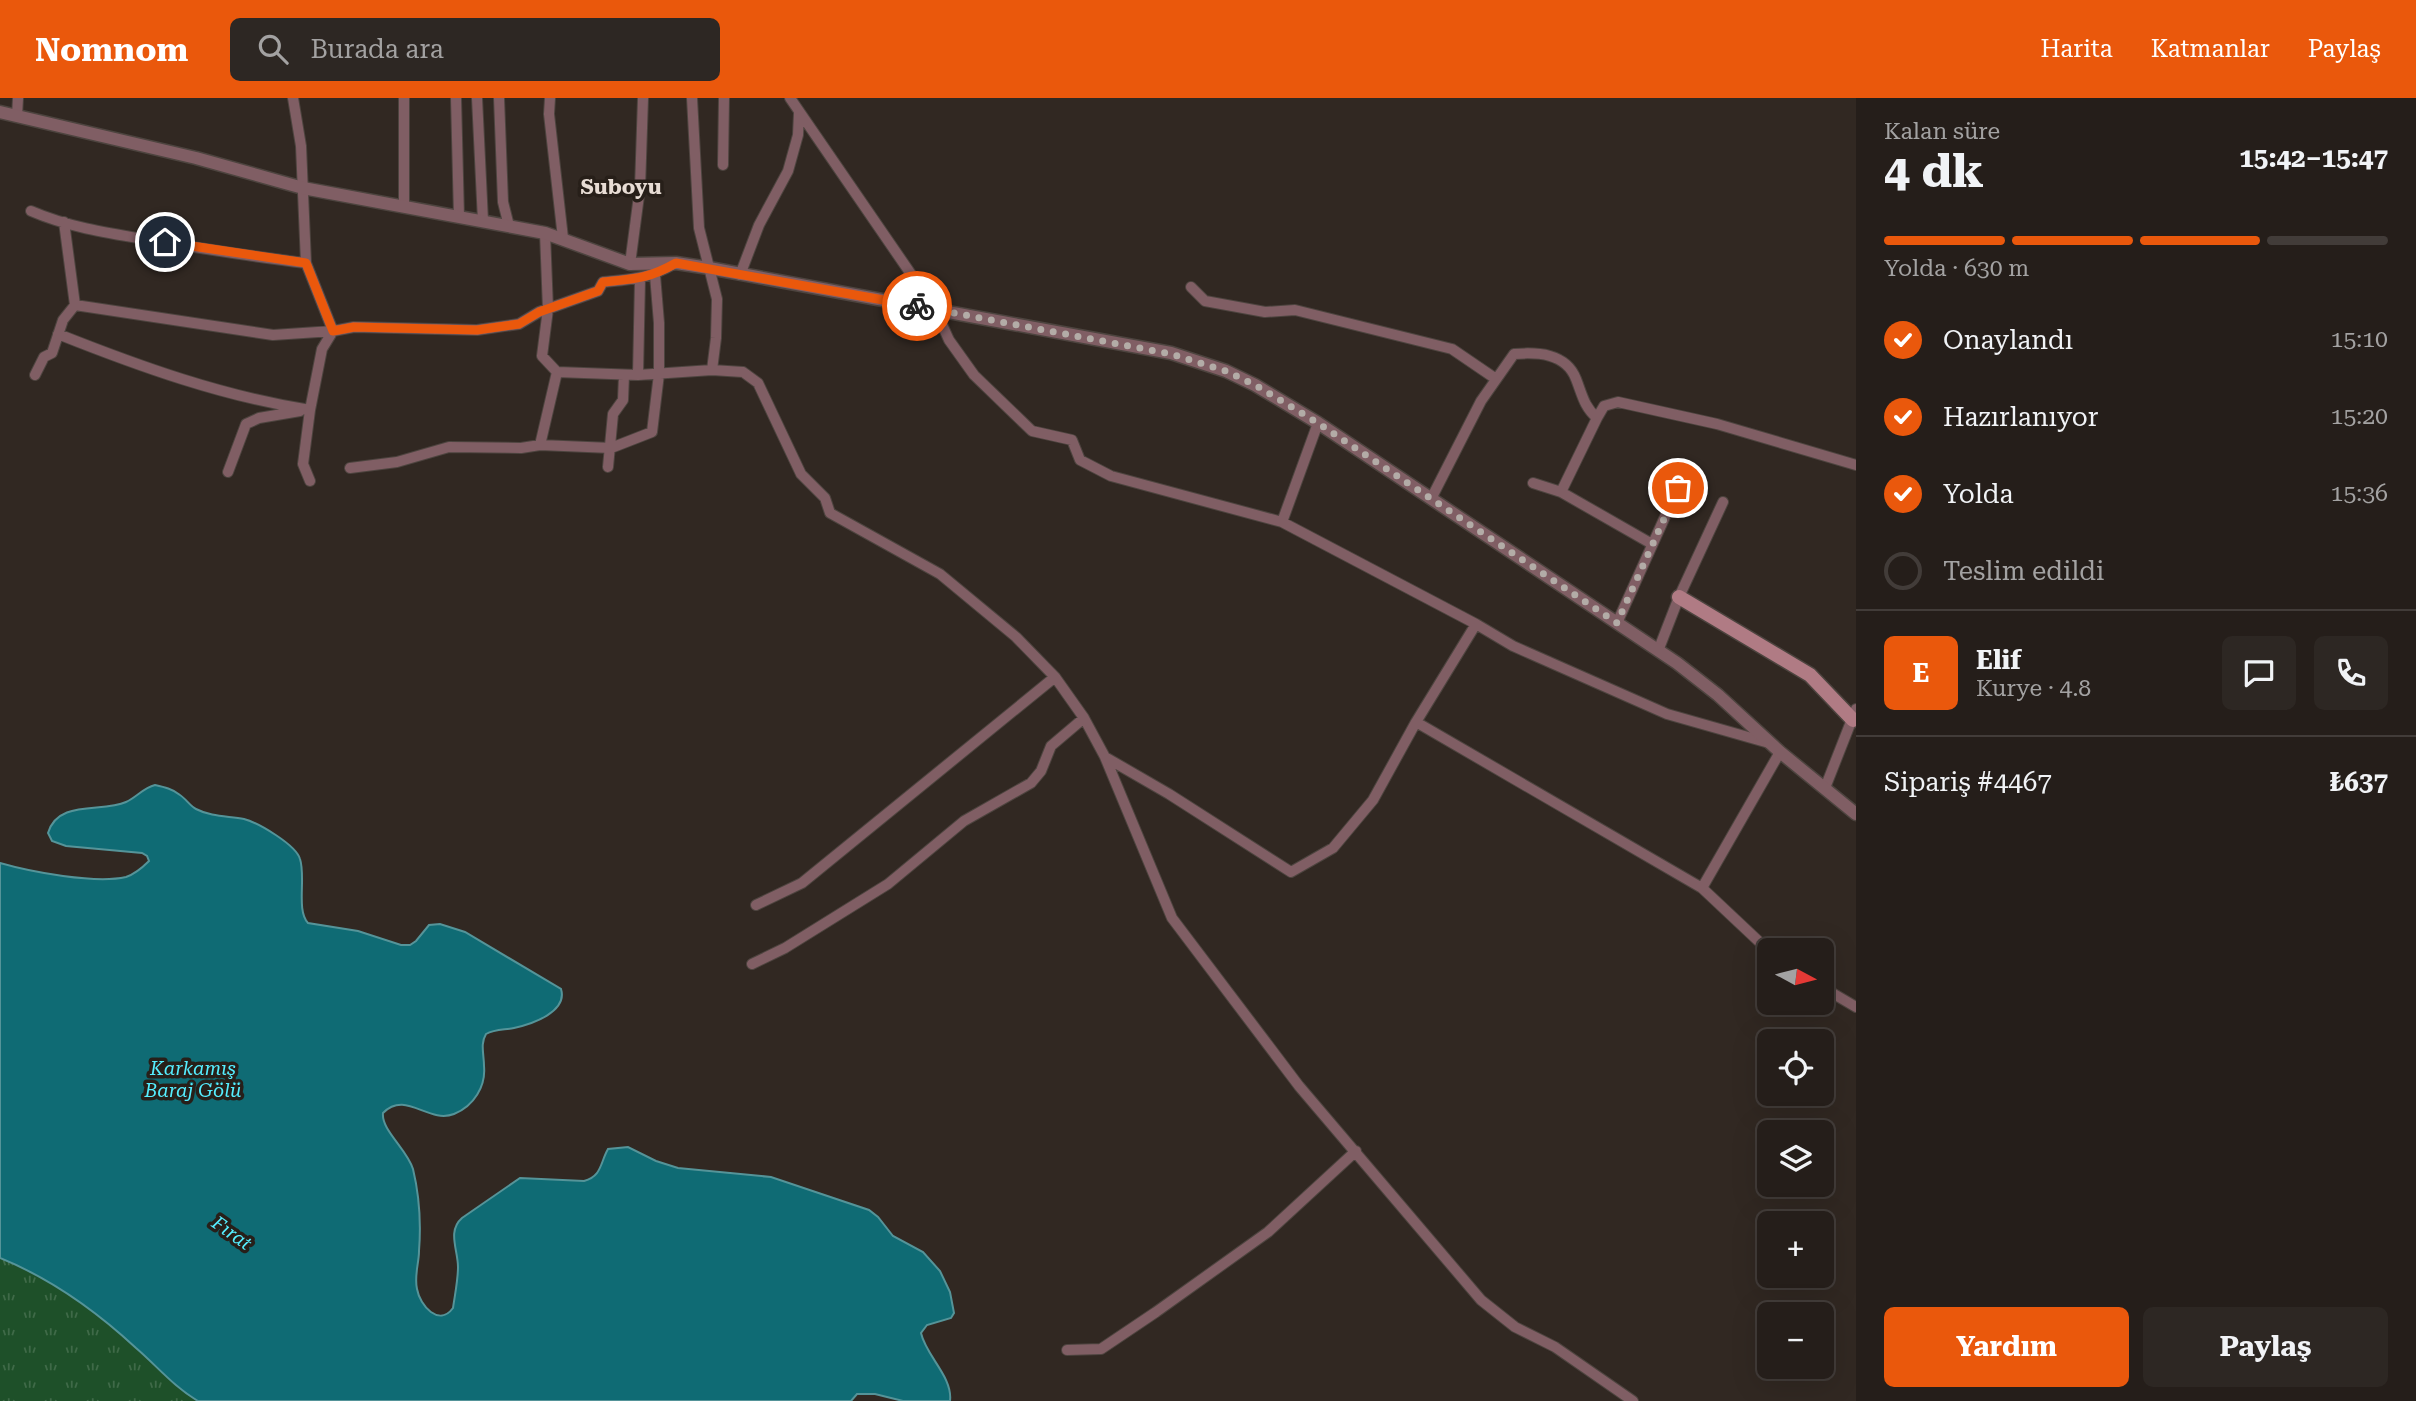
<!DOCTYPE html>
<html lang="tr">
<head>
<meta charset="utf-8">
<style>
	body { margin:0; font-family:"Roboto Serif",serif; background:#2d2723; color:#f1f3f6; height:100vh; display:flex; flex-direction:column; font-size:26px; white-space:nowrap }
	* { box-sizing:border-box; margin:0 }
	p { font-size:23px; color:#a3a2a2 }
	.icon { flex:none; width:38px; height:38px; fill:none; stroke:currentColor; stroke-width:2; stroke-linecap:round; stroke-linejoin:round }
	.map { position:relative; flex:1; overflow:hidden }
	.side { display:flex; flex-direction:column; background:#251e1a; width:560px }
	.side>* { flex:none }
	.needle { width:46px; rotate:97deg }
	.controls { position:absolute; left:1757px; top:840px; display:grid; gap:14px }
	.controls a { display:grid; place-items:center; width:77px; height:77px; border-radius:10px; background:#251e1a; box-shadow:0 7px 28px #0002,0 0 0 2px #423c39; font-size:35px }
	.pin { position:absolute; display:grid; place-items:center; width:60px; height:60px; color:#fff; margin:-30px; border:4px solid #fff; border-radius:50%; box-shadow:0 2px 7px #0007 }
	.courier { position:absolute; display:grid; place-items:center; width:70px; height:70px; margin:-35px; border:5px solid #ea580c; border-radius:50%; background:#fff; color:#222; box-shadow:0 2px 9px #0007 }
	.head em { font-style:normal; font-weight:700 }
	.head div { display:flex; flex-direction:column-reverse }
	.head { display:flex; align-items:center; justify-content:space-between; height:119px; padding:0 28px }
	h1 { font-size:46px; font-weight:700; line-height:52px }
	.bar { display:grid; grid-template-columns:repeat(4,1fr); gap:10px 7px; align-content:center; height:84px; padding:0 28px }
	.bar i { height:9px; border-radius:5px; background:#423c39 }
	.bar .current { background:#ea580c }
	.bar p { grid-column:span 4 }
	.line { display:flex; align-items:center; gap:18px; padding:0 28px; border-top:2px solid #423c39 }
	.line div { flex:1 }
	.round { display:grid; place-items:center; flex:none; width:74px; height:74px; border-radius:10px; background:#2d2723 }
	ol { padding:0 28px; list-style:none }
	li { display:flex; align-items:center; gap:21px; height:77px }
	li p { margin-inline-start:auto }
	li .icon { padding:7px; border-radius:50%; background:#ea580c; color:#fff; stroke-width:4 }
	li:last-child { color:#a3a2a2 }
	li i { width:38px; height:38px; border:4px solid #423c39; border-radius:50% }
	.action { display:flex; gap:14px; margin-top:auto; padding:14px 28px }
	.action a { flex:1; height:80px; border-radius:10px; background:#ea580c; color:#fff; font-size:28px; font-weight:700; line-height:80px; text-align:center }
	.action a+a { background:#2d2723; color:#f1f3f6 }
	header { display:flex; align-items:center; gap:42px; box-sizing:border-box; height:98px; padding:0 35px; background:#ea580c; color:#fff }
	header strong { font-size:33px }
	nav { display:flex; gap:38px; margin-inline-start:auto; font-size:24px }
	.search { width:490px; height:63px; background:#2d2723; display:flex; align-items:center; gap:18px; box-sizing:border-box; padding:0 24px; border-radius:10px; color:#a3a2a2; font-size:26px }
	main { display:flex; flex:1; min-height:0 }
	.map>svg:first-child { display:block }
</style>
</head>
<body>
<header>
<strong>Nomnom</strong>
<div class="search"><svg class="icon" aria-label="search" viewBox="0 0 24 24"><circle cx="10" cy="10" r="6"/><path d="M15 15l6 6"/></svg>Burada ara</div>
<nav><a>Harita</a><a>Katmanlar</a><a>Paylaş</a></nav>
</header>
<main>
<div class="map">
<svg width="1856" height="1303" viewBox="0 0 1856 1303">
	<defs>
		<pattern id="grass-tufts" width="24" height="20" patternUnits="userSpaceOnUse" patternTransform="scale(1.75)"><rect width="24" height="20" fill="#1e5029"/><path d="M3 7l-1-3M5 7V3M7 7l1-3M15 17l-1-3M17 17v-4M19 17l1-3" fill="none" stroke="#3f6a48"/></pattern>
	</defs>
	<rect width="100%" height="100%" fill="#312822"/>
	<path fill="url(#grass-tufts)" d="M0,1135L257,1303H0Z"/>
	<path fill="#0f6b74" stroke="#559499" stroke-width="2" d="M155,687C164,689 173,691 180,697C186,701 190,708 196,711C211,719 229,718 244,721C259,725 296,747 300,761C306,779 296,813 308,825L358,833L401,847H410L416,843L429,827L440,826L465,834L561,891C568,914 532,926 514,930C505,932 495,931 486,936C480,946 484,956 484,968C486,988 474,1008 454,1016C428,1026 406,992 383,1015C381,1032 407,1051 413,1071C419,1096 421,1127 419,1153C419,1165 414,1178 417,1191C420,1208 439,1229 453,1210C455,1196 458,1182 458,1169C458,1152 447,1133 462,1120L520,1080L584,1083C602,1078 600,1065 608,1051L628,1049L656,1063L678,1070L771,1079L869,1112L878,1119L893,1138L923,1154L940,1173L950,1194L954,1215L951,1220L927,1227L921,1235C926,1258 953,1279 950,1303H903L875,1296H857L851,1303H198C174,1289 157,1268 136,1250C95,1212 52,1181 0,1160V765C31,774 95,786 126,779C135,776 142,770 149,763L147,758L142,755L66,748L52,743L48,735C58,701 102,715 126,704C137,699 143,690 155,687Z"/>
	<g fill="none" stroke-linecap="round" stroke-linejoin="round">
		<g stroke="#4d443f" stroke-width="12">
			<path id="minor" d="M293,0L301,48L306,165L333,233L322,251L310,312L303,366L310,383
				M456,0L459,119
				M477,0L483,123
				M499,0L503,104L509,128
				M550,0L549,16L563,140
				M692,0L699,130L717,201L716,240L712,272
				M790,0L935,211L949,242L974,277L1032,333L1072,342L1080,362L1111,378L1282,424L1476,526L1513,548L1667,616L1769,645
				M17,18L18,0
				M723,67L724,0
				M404,108V0
				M31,113C70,130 114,136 156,143C206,151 255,159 306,165
				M545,135L548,211L542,258L557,274L638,277L712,272L743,274L758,285L801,376L825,400L830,415L940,476L1016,539L1055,579L1084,620L1105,659L1172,820L1299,988L1481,1202L1515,1229L1555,1249L1633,1303
				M630,166L640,90L643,0
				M740,177L759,127L788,73L798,37L799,15
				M1191,189L1205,203L1265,214L1295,212L1452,251L1496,281
				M75,207L273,237L333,233L354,229L477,232L519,226L539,214L598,193L603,184C633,181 647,181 674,166
				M58,236C141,269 222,298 310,312
				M35,277L44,259L52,255L63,222L75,207L64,124
				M638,277L640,181
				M1597,320L1604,308L1618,304L1717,326L1856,367
				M540,347L557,274
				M608,369L613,316L623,302L624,277
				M350,370L397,364L449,349L521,350L540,347L611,350L652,334L659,276V225L655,177
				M228,374L246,326L259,320L300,313
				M1533,385L1561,394L1652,446
				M1431,401L1481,303L1514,256C1537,254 1566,255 1576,281C1582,296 1584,309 1597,320L1561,394
				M1282,424L1318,325
				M1617,525L1678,390
				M1658,553L1679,499L1723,404
				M1416,624L1702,790L1769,853
				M1105,659L1169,696L1291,774L1333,750L1373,702L1416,624L1476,526
				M1825,690L1856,611
				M1702,790L1780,654
				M756,807L802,785L1055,579
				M752,866L785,850L888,786L964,723L1031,685L1041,673L1051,648L1084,620
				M1822,889L1856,909
				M1067,1252L1101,1251L1156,1214L1268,1134L1356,1053"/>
		</g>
		<g stroke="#4d443f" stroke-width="15">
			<path id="tertiary" d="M0,14L196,60L303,90L545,135L630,166L676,165L709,170L1171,255L1226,273L1255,287L1318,325L1677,565L1718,597L1780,654L1856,716"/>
		</g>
		<g stroke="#4d443f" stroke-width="17">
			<path id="secondary" d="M1679,499L1810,577L1853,622"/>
		</g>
		<use href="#minor" stroke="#805e64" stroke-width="10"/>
		<use href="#tertiary" stroke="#805e64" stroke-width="12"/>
		<use href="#secondary" stroke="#b07b84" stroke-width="14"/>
	</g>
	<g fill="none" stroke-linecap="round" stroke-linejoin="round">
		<path stroke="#b3aca7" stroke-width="7" stroke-dasharray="0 12.6" d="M917,208L1171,256L1226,273L1255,287L1318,325L1617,525L1678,390"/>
		<path stroke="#ea580c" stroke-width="9" d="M165,144L306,165L333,233L354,229L477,232L519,226L539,214L598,193L603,184C634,181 648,181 676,165L917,208"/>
	</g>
	<g text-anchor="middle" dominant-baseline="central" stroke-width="7" stroke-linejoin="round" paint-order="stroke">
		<g font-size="19" font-style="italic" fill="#5ef" stroke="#271f19">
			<text x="193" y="970">Karkamış<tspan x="193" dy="22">Baraj Gölü</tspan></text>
			<text transform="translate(232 1135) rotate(35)">Fırat</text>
		</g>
		<g font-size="21" font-weight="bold" fill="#e7dcd4" stroke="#271f19">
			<text x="621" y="89">Suboyu</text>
		</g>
	</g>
</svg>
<div class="controls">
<a><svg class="needle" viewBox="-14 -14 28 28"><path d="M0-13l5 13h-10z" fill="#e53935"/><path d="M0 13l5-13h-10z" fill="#a3a2a2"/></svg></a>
<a><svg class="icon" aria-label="locate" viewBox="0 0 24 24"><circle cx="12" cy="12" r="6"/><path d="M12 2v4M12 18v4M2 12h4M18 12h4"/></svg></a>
<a><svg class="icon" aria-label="layers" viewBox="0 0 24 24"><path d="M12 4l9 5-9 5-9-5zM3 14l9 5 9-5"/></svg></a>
<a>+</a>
<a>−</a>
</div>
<div class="pin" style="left:1678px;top:390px;background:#ea580c"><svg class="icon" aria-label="bag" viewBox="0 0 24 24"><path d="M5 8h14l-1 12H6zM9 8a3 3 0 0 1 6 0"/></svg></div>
<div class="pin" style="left:165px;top:144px;background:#1f2937"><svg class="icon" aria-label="home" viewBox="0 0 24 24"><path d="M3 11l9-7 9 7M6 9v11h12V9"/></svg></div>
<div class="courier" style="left:917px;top:208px"><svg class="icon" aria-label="bike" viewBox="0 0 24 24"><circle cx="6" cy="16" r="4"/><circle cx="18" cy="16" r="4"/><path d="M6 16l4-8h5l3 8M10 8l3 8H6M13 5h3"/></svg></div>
</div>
<section class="side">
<div class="head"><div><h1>4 dk</h1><p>Kalan süre</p></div><em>15:42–15:47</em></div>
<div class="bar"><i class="current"></i><i class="current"></i><i class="current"></i><i></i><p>Yolda · 630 m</p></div>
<ol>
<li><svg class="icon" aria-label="check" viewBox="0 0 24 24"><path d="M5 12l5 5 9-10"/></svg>Onaylandı<p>15:10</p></li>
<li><svg class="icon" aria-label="check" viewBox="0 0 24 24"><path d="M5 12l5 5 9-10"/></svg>Hazırlanıyor<p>15:20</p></li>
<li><svg class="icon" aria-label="check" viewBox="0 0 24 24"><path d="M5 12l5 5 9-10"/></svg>Yolda<p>15:36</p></li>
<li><i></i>Teslim edildi</li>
</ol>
<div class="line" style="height:126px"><b class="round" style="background:#ea580c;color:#fff">E</b><div><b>Elif</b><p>Kurye · 4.8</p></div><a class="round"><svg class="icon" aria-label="chat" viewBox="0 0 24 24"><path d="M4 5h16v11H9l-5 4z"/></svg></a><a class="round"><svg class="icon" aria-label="phone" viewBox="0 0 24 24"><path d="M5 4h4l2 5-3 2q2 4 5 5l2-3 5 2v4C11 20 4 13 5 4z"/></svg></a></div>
<div class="line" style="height:91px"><div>Sipariş #4467</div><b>₺637</b></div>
<div class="action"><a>Yardım</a><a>Paylaş</a></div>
</section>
</main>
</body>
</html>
